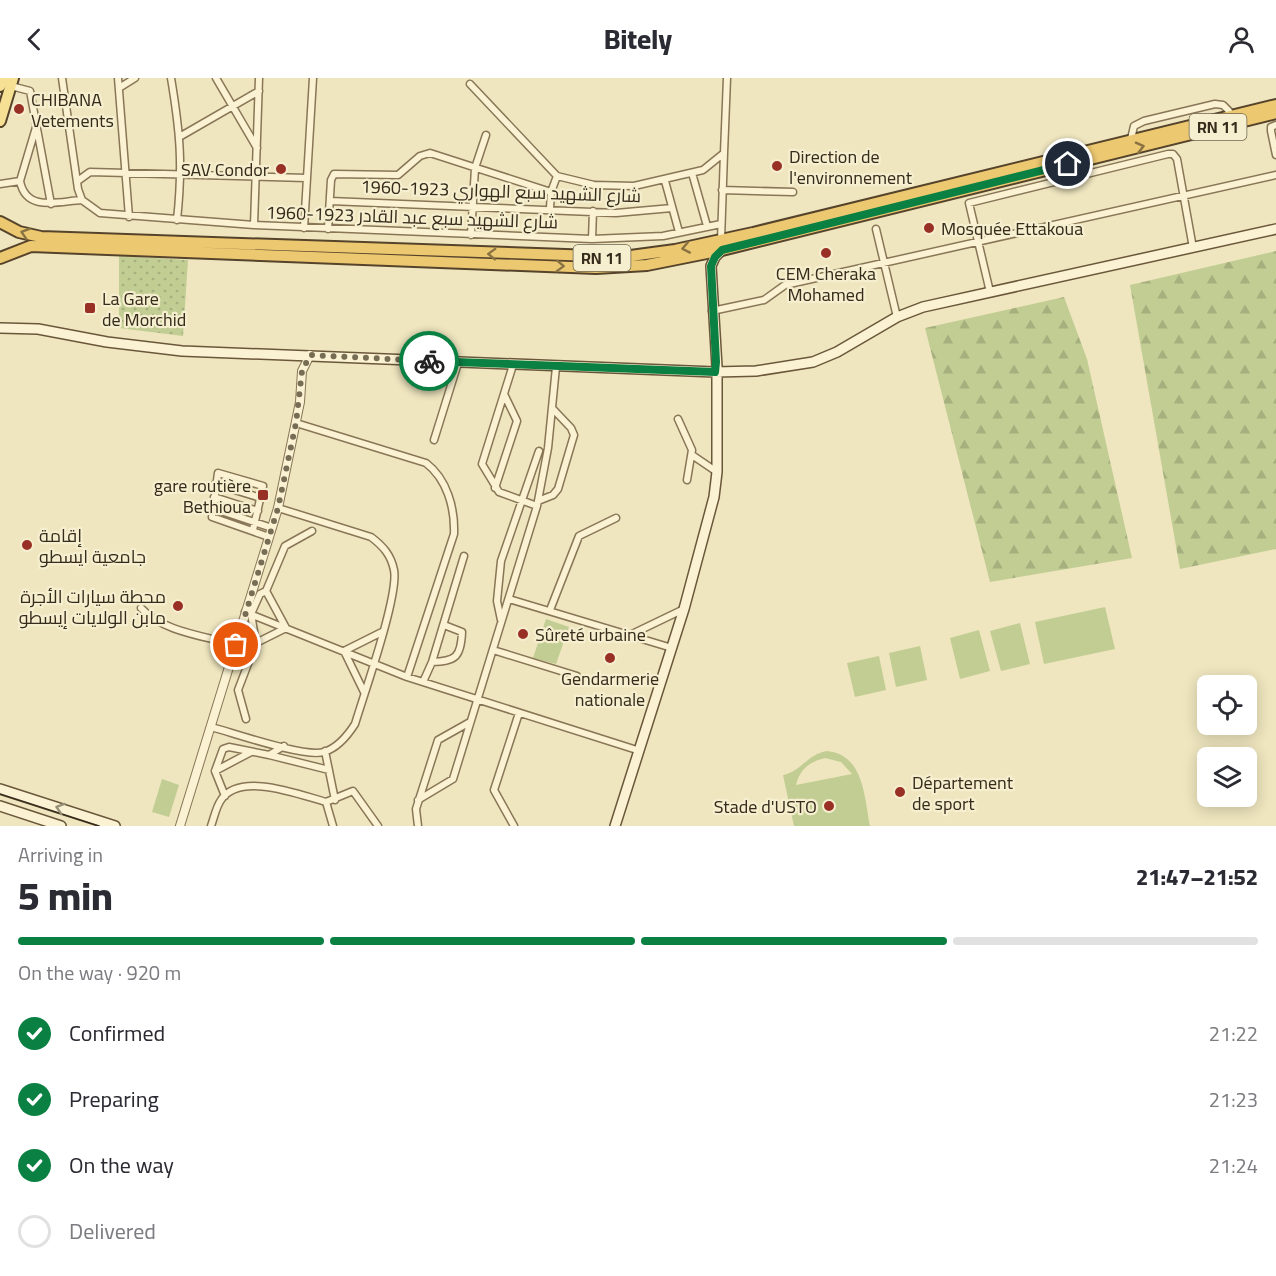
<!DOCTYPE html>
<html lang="en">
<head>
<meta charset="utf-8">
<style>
	body { margin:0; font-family:Georgia,Cairo,serif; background:#f2f2f3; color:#2b2b33; height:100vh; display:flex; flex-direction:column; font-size:22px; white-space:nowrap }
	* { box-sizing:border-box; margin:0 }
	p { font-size:20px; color:#7c7c81 }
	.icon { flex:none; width:33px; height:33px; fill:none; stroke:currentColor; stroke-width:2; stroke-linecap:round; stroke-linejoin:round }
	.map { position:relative; height:748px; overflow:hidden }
	.sheet { display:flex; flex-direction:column; background:#fff; flex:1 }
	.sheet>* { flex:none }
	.buttons { position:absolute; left:1197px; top:597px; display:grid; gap:12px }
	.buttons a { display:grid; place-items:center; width:60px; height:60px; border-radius:9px; background:#fff; box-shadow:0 3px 15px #0003; font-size:30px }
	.pin { position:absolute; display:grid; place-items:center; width:51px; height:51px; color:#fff; margin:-26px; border:3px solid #fff; border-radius:50%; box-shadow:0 2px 6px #0007 }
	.courier { position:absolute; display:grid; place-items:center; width:60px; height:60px; margin:-30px; border:4px solid #0b8043; border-radius:50%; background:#fff; color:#222; box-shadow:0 2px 8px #0007 }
	.headline em { font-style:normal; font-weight:800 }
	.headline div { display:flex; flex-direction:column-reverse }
	.headline { display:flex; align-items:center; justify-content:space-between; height:102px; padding:0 18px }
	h1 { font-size:39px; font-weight:800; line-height:45px }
	.bar { display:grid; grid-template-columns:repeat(4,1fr); gap:9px 6px; align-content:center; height:72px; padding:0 18px }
	.bar i { height:8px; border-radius:4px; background:#e1e1e2 }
	.bar .selected { background:#0b8043 }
	.bar p { grid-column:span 4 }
	ol { padding:0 18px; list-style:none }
	li { display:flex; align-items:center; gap:18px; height:66px }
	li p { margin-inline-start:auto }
	li .icon { padding:6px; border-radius:50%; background:#0b8043; color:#fff; stroke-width:4 }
	li:last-child { color:#7c7c81 }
	li i { width:33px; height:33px; border:3px solid #e1e1e2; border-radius:50% }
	header { display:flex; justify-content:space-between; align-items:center; height:78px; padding:0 18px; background:#fff; font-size:27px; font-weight:800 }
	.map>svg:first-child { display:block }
</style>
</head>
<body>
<header><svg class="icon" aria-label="back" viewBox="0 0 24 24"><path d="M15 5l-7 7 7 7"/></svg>Bitely<svg class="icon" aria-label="person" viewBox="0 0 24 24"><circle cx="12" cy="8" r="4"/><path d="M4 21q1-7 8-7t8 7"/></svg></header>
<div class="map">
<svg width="1276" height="748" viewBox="0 0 1276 748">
	<defs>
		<pattern id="forest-firs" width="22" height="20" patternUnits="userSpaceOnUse" patternTransform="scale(1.5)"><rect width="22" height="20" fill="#c1cd93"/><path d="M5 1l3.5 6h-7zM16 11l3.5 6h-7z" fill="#a6b07e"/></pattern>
		<pattern id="park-dots" width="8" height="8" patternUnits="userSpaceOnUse" patternTransform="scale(1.5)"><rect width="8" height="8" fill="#c1cd93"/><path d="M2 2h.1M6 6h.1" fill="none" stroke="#a6b07e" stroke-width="1.8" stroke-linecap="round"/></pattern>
	</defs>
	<rect width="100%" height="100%" fill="#efe6bf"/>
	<path fill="url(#forest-firs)" d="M1276,173V471L1180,491L1130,207Z
		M1064,219L1087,281L1132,480L990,504L925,250Z"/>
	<path fill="url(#park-dots)" d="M119,178L188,182L183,258L119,250Z"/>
	<path fill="#c1cd93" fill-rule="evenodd" d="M1105,529L1115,571L1044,586L1035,544Z
		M546,541L569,549L556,586L533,580Z
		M1020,545L1030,586L1001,593L990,553Z
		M979,552L990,593L960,601L950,560Z
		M920,568L927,602L896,609L889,575Z
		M879,578L886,612L855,619L847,585Z
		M827,673C864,677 864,718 870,748H794L783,697C800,694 808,676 827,673ZM825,680L841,684L852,696L796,707C800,691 809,684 825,680Z
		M162,701L179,707L169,739L152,734Z"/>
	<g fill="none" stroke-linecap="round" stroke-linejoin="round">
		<g stroke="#887657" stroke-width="9">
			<path id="minor" d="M62,0L78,111L82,122L100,135L254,147L592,161L663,158L721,146
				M118,0L129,139
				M171,0C180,54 183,87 177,142
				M216,0L257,70
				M470,6L557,98L594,107L634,108L703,92L724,75L721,162
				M11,8L30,13L51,126
				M119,10L135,0
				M37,46L20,103C26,135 60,123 82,122
				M1276,47L1271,49V53L1276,77
				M181,58L259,13
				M1131,61L1134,48L1144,43L1215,26L1223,27L1229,33
				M724,75L727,0
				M692,95L707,148
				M79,102L90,94L306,100
				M665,103L679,154
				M0,106L20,103
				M722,112L793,114
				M330,123L616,135L672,130
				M550,130L551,114L557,98
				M254,147L259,0
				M304,150L313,0
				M328,151L331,102L334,96L398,97L420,78L430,75L551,114
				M876,151L897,239
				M471,157L475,90L486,57
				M592,161L593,133
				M990,214L969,125L1168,76H1173L1177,81L1193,170
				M712,233L764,222L785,207L1276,97
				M513,287L482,386L499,414L537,428
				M678,341L692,372L687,402
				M296,345L426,385C447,401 455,430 454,456L407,599
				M434,362L458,285
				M692,377L717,394
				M215,406L261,420
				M495,410L517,343L504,316
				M214,419L258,433
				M538,423L553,417L558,411L574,357L571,350L552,330
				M212,430L272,450
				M253,452L263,408L218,395L212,439L269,459
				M509,521L672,570
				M141,530C163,554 205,558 236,567
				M550,532L579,458L616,440
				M245,534L407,599L640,673
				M501,542L497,523L501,483L539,373
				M630,557L684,531
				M256,565L286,550L266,513L285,468L312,453
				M493,572L577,598
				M432,584C455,583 461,580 462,554L444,547
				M423,604L432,584L464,478
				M364,614L344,573L382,554
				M246,641L238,612L256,565L251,536L260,516L266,513
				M211,649C234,655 305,680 324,674C337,670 348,657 355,646C364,616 399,517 394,492C391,477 383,468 371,459L278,430
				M325,673L335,722
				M269,677L329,692
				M215,693L251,674
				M225,718L215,693L223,671L229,669L269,677L284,668
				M418,722L453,701L537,428L548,370L556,289
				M326,724L353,713L378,748
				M211,748C214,740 216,729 221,722C240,693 300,717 326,724L333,748
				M418,748L416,731L438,662L470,644
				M514,748L494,712L519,635"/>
		</g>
		<g stroke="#887657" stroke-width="10">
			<path id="tertiary" d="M180,748L278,430L300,324L302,293L310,277"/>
		</g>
		<g stroke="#6a573a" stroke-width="12">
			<path id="secondary" d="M0,250L38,251L107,264L182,273L715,294L756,293L813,284L837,274L897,239L923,229L1276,151
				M0,711L115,748
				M0,728L61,748
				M615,748L684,531L714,419L717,394V289L711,188L715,179L722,172"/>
		</g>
		<g stroke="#56432b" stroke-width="14">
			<path id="primary" d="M0,8L3,0
				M0,43L13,0"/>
		</g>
		<g stroke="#56432b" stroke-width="14">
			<path id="trunk" d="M0,144L19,154L41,159L623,179L675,172L753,155L1276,27
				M0,180L31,168L56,169L596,190L647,187L722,172L1276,35"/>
		</g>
		<use href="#minor" stroke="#faf2d2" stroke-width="6"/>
		<use href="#tertiary" stroke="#faf2d2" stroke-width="8"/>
		<use href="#secondary" stroke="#faf2d2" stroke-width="9"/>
		<use href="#primary" stroke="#f5e094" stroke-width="10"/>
		<use href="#trunk" stroke="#ecc870" stroke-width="10"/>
		<path stroke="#372c1c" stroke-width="1.5" d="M0,716L99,748"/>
	</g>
	<defs><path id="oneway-chevron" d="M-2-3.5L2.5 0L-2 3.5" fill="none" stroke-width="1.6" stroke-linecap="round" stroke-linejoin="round" transform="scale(1.5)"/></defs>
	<g stroke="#887242">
		<use href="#oneway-chevron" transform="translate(1140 69) rotate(-14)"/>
		<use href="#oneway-chevron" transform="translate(25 155) rotate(-163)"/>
		<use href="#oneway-chevron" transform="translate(686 170) rotate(169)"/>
		<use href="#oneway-chevron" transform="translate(492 176) rotate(-178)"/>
		<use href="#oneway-chevron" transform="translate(560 188) rotate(2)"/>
	</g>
	<use stroke="#988f77" href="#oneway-chevron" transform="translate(60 730) rotate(-162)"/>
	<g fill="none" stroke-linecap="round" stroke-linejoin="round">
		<path stroke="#776d55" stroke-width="6" stroke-dasharray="0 10.8" d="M236,567L278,430L296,345L302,293L310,277L429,283"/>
		<path stroke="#0b8043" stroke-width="8" d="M429,283L715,294L716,284L711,188L715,179L722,172L1068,86"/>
	</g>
	<g fill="#993025" stroke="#f6efcf" stroke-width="2">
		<circle cx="19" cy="31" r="6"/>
		<circle cx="777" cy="88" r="6"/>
		<circle cx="281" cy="91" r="6"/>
		<circle cx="929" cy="150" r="6"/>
		<circle cx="826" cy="175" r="6"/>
		<rect x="84" y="224" width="12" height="12" rx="3"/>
		<rect x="257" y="411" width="12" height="12" rx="3"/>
		<circle cx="27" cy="467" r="6"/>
		<circle cx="178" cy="528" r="6"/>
		<circle cx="523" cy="556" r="6"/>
		<circle cx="610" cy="580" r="6"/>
		<circle cx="900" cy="714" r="6"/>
		<circle cx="829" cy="728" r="6"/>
	</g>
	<g text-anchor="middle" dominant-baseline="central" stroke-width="4.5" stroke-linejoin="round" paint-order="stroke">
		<g fill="#f6efcf" stroke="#706652" stroke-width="1.5">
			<rect x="1189.5" y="36" width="57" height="26" rx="4.5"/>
			<rect x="573.5" y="167" width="57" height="26" rx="4.5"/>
		</g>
		<g font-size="16" font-weight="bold" fill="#372c1c">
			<text x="1218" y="49">RN 11</text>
			<text x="602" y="180">RN 11</text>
		</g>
		<g font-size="18" fill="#372c1c" stroke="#f6efcf" text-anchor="start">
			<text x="31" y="21">CHIBANA<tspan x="31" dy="21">Vetements</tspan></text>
			<text x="789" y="78">Direction de<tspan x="789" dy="21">l'environnement</tspan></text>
			<text x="269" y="91" text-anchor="end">SAV Condor</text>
			<text x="941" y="150">Mosquée Ettakoua</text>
			<text x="826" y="195" text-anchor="middle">CEM Cheraka<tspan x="826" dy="21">Mohamed</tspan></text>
			<text x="102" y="220">La Gare<tspan x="102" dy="21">de Morchid</tspan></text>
			<text x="251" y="407" text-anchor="end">gare routière<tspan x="251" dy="21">Bethioua</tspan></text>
			<text x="39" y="457">إقامة<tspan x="39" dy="21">جامعية ايسطو</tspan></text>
			<text x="166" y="518" text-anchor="end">محطة سيارات الأجرة<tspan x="166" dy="21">مابن الولايات إيسطو</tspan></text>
			<text x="535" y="556">Sûreté urbaine</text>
			<text x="610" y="600" text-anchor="middle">Gendarmerie<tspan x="610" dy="21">nationale</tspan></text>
			<text x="912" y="704">Département<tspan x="912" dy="21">de sport</tspan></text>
			<text x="817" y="728" text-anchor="end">Stade d'USTO</text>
		</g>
		<g font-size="18" fill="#372c1c" stroke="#f6efcf">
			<text transform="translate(501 113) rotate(2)">شارع الشهيد سبع الهواري 1923-1960</text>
			<text transform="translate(412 139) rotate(2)">شارع الشهيد سبع عبد القادر 1923-1960</text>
		</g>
	</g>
</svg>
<div class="buttons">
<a><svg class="icon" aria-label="locate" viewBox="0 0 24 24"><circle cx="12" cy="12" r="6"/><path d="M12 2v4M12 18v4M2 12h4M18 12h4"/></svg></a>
<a><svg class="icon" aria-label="layers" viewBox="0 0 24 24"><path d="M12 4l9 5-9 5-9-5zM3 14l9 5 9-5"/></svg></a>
</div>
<div class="pin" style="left:236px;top:567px;background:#ea580c"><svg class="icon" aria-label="bag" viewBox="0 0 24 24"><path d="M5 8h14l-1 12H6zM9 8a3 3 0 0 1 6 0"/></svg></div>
<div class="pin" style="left:1068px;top:86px;background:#1f2937"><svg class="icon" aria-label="home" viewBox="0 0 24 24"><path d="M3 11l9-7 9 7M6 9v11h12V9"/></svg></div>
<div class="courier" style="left:429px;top:283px"><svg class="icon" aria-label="bike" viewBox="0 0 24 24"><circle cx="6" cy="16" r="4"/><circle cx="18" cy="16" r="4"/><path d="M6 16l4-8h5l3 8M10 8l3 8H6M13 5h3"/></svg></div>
</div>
<section class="sheet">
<div class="headline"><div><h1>5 min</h1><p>Arriving in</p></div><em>21:47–21:52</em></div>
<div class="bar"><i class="selected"></i><i class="selected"></i><i class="selected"></i><i></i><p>On the way · 920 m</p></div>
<ol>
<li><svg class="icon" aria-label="check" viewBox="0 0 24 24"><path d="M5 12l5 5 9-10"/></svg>Confirmed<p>21:22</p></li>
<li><svg class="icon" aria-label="check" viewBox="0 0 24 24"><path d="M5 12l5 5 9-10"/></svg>Preparing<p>21:23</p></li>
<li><svg class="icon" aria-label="check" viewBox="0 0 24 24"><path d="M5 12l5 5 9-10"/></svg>On the way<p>21:24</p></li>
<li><i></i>Delivered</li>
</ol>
</section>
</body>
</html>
